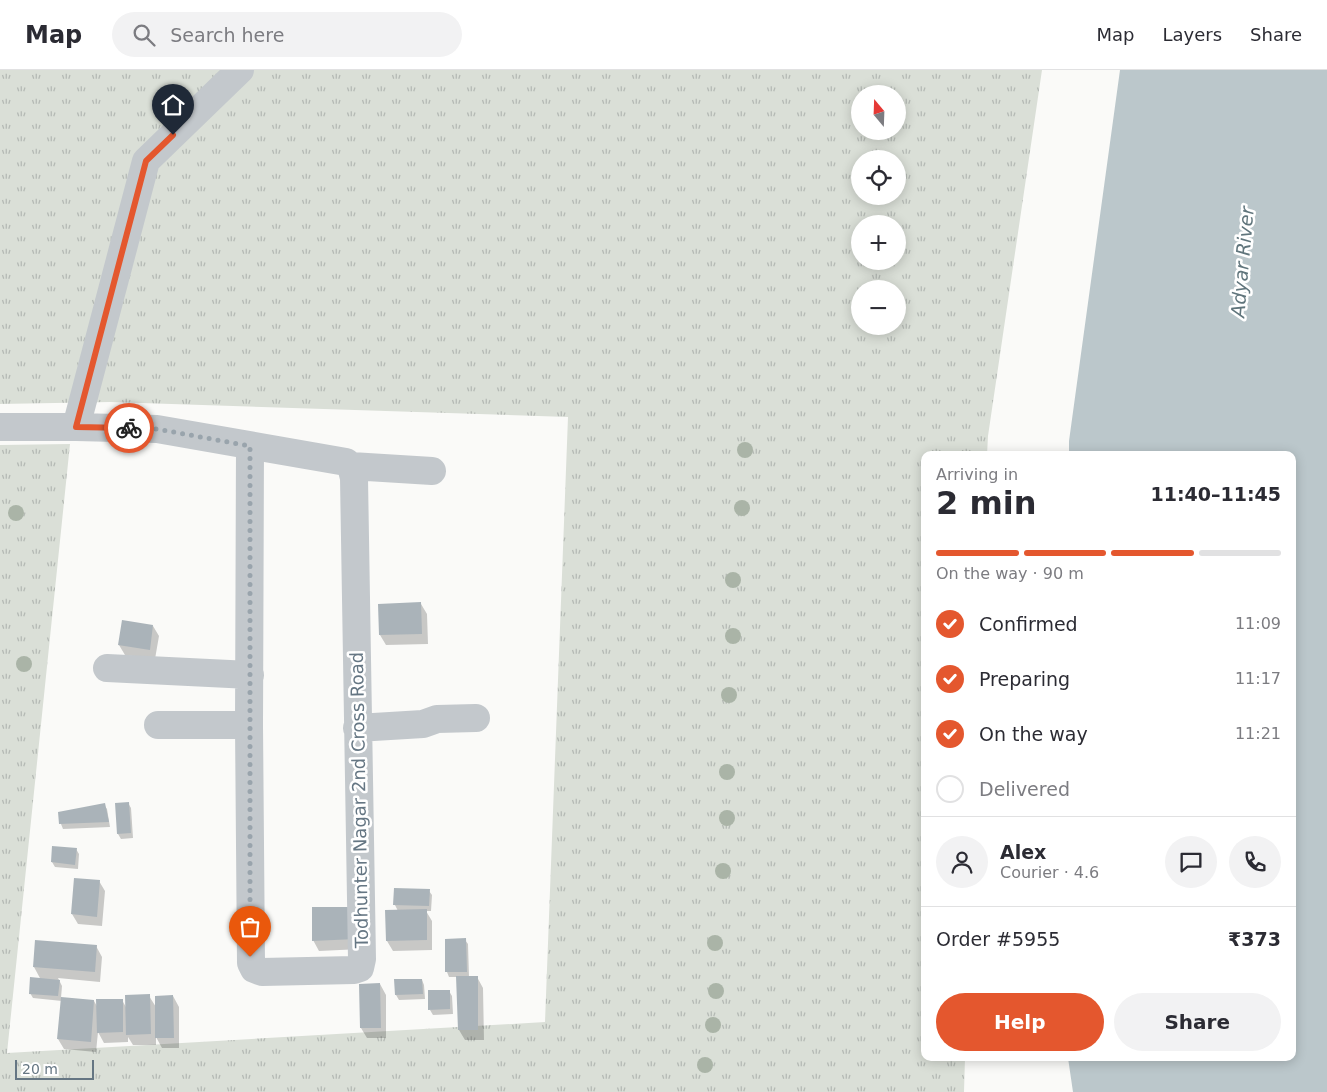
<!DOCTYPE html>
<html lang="en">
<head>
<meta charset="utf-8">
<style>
	body { margin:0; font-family:"DejaVu Sans",sans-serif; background:#f2f2f3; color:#2b2b33; height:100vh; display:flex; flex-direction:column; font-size:19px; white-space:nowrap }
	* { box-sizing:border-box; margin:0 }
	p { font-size:16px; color:#7c7c81 }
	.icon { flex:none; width:28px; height:28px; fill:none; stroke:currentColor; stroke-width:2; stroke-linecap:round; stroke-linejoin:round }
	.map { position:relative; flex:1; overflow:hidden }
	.details { position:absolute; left:921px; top:381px; width:375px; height:610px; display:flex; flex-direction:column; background:#fff; border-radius:10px; box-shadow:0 2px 12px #0003 }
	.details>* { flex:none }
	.needle { width:32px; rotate:341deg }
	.fabs { position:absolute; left:851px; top:15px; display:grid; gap:10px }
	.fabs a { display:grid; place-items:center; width:55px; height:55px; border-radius:50%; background:#fff; box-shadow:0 2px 12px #0003; font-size:25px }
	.scale { position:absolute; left:15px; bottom:12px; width:79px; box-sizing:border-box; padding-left:5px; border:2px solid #657683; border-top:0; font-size:14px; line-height:18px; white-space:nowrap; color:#657683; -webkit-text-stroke:4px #fff; paint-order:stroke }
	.pin { position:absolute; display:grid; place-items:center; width:42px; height:42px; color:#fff; margin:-51px -21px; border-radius:50% 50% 50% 0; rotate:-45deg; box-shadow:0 0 5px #0007 }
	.pin .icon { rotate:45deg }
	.courier { position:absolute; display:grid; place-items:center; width:50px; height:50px; margin:-25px; border:4px solid #e4572e; border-radius:50%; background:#fff; color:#222; box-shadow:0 1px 6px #0007 }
	.head em { font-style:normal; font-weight:700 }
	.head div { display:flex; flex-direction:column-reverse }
	.head { display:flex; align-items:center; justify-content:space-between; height:85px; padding:0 15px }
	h1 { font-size:32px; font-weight:700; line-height:38px }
	.bar { display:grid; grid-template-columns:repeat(4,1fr); gap:8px 5px; align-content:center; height:60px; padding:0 15px }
	.bar i { height:6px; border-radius:4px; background:#e1e1e2 }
	.bar .on { background:#e4572e }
	.bar p { grid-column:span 4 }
	.line { display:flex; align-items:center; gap:12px; padding:0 15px; border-top:1px solid #e1e1e2 }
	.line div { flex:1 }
	.round { display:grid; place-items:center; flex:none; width:52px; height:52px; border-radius:26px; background:#f2f2f3 }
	ol { padding:0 15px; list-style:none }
	li { display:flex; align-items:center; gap:15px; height:55px }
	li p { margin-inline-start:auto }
	li .icon { padding:5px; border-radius:50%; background:#e4572e; color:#fff; stroke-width:4 }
	li:last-child { color:#7c7c81 }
	li i { width:28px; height:28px; border:2px solid #e1e1e2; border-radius:50% }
	.button { display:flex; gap:10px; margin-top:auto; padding:10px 15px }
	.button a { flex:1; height:58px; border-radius:30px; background:#e4572e; color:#fff; font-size:20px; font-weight:700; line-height:58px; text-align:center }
	.button a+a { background:#f2f2f3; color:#2b2b33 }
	header { display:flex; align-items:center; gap:30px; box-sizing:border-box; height:70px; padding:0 25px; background:#fff; border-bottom:1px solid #e1e1e2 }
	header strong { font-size:24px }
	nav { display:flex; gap:28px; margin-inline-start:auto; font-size:18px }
	.search { width:350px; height:45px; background:#f2f2f3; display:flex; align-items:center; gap:12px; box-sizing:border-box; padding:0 18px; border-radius:28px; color:#7c7c81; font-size:19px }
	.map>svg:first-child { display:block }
</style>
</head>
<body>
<header>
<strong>Map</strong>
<div class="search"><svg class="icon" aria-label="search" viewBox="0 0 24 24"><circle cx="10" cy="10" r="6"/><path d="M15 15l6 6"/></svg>Search here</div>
<nav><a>Map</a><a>Layers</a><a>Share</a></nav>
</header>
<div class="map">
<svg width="1327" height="1022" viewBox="0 0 1327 1022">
	<defs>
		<pattern id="grass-tufts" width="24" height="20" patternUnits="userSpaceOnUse" patternTransform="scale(1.25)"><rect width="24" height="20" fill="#dadfd7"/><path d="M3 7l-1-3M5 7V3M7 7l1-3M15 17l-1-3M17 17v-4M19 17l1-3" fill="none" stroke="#b4b9b4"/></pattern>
	</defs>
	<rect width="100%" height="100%" fill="#fafaf8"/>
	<path fill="url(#grass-tufts)" fill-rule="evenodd" d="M0,0H1042L988,366L987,385H925V988H965L964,1022H0V375L70,374L7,983L545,952L568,347L110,332L0,334ZM860,24H898V61H860ZM860,89H898V126H860ZM860,154H898V191H860ZM860,219H898V256H860Z"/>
	<path fill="#bbc7cb" d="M1120,0H1327V1022H1073L1068,988H1292V385H1069V371Z"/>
	<path fill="#0003" d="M421,534L427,544L428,574L386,575L380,565Z
		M153,556L159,566L155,589L125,585L119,575Z
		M128,733L131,738L133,768L121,769L118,764Z
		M104,735L107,739L110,757L63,759L61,754L60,743Z
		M53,777L76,779L79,784L78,799L55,797L52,792Z
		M99,811L105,821L102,856L78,854L72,844Z
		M429,821L432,825L431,841H426L432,851V880L393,881L387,871L398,841L395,835Z
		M355,838L361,879L319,881L313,870Z
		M465,870L468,874L469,907H477L483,918L484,970H465L459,960L458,907H449L447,902Z
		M96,876L102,887L100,912L58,908L62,916L61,928L94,931L98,938L122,930L127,939L149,926L156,937L173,926L179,937V978H162L156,967V975H133L128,967V972L104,973L98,962L96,982L64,979L58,969L62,931L33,928L30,923L41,910L34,897Z
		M422,910L424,915L425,929L399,930L396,925Z
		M380,914L386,925V968H367L361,958Z
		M449,921L452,926L453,944L433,945L430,940Z"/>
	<path fill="#aab3b9" d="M421,532L422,564L379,565L378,534Z
		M122,550L153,555L150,580L118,575Z
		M129,732L131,763L117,764L115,733Z
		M105,733L109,752L59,754L58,742Z
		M52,776L77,778L75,795L51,792Z
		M74,808L100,810L97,847L71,844Z
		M394,818L430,819L429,836L393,835Z
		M312,837H355L356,869L312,871Z
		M427,839V870L386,871L385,840Z
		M466,868L467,902H445V869Z
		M35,870L97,875L95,902L33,897Z
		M456,906H478V960H458Z
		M30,907L60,910L58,926L29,924Z
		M394,909H422L423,924L395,925Z
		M380,913L381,958H360L359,914Z
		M428,920H450V939L428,940Z
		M150,924L151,964L126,965L125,925Z
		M173,925L174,968H155V926Z
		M61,927L94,930L91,972L57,969Z
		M96,929H123V962L97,963Z"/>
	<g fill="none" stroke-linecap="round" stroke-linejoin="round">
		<path stroke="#c3c8cc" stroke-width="28" d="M0,357H76L157,359L346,392L351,396L354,408L362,889L360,898L354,900L262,902L254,899L251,893L249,655L250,376
			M76,357L146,91L240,0
			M351,396L432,401
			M107,598L250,605
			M158,655H249
			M357,658L423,654L437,649L476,648"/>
	</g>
	<g fill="#aab4a7">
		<circle cx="745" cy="380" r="8"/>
		<circle cx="742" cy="438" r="8"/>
		<circle cx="16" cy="443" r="8"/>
		<circle cx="733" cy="510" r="8"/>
		<circle cx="733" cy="566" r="8"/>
		<circle cx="24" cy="594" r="8"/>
		<circle cx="729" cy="625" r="8"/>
		<circle cx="727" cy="702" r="8"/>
		<circle cx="727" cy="748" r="8"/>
		<circle cx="723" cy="801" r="8"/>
		<circle cx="715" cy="873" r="8"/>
		<circle cx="716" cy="921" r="8"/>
		<circle cx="713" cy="955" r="8"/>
		<circle cx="705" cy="995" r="8"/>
	</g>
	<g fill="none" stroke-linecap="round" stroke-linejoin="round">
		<path stroke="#99a4ac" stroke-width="5" stroke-dasharray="0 9" d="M129,358L157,359L250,376V887"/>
		<path stroke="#e4572e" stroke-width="6" d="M129,358L76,357L146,91L173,65"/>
	</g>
	<g text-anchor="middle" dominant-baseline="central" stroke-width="5" stroke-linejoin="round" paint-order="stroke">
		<g font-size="18" fill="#657683" stroke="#fff">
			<text transform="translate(359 730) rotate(-91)">Todhunter Nagar 2nd Cross Road</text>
		</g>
		<g font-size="19" font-style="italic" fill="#60757c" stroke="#fff">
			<text transform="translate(1242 192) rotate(-85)">Adyar River</text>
		</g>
	</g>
</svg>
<div class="fabs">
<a><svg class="needle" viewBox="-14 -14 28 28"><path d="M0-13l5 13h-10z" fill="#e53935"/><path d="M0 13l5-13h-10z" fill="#7c7c81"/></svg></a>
<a><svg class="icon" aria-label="locate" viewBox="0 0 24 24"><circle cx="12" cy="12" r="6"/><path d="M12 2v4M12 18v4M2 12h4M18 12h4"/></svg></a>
<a>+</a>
<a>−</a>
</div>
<div class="scale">20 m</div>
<div class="pin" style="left:250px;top:887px;background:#ea580c"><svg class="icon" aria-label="bag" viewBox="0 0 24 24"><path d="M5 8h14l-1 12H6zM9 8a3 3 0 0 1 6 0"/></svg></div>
<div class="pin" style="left:173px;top:65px;background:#1f2937"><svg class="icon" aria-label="home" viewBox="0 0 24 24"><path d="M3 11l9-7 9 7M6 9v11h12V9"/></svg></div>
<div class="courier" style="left:129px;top:358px"><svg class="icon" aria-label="bike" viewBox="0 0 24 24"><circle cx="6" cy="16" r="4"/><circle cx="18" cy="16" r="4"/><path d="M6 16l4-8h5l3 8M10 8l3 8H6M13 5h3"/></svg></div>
<section class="details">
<div class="head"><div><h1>2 min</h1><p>Arriving in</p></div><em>11:40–11:45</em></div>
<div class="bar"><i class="on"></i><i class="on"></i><i class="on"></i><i></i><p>On the way · 90 m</p></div>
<ol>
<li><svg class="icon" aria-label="check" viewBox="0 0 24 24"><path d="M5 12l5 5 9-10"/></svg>Confirmed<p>11:09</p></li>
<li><svg class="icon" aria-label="check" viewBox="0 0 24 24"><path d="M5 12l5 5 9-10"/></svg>Preparing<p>11:17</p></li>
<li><svg class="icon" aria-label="check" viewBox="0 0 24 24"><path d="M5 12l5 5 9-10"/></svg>On the way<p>11:21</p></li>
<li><i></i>Delivered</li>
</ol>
<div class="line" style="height:90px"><a class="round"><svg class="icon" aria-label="person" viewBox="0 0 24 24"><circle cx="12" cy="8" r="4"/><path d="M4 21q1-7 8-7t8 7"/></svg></a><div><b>Alex</b><p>Courier · 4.6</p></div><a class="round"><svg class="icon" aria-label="chat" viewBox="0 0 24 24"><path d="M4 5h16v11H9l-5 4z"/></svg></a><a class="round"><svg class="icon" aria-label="phone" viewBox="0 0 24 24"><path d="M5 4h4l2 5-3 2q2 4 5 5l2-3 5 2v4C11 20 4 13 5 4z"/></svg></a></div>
<div class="line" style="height:65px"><div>Order #5955</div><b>₹373</b></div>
<div class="button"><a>Help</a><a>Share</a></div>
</section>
</div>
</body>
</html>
